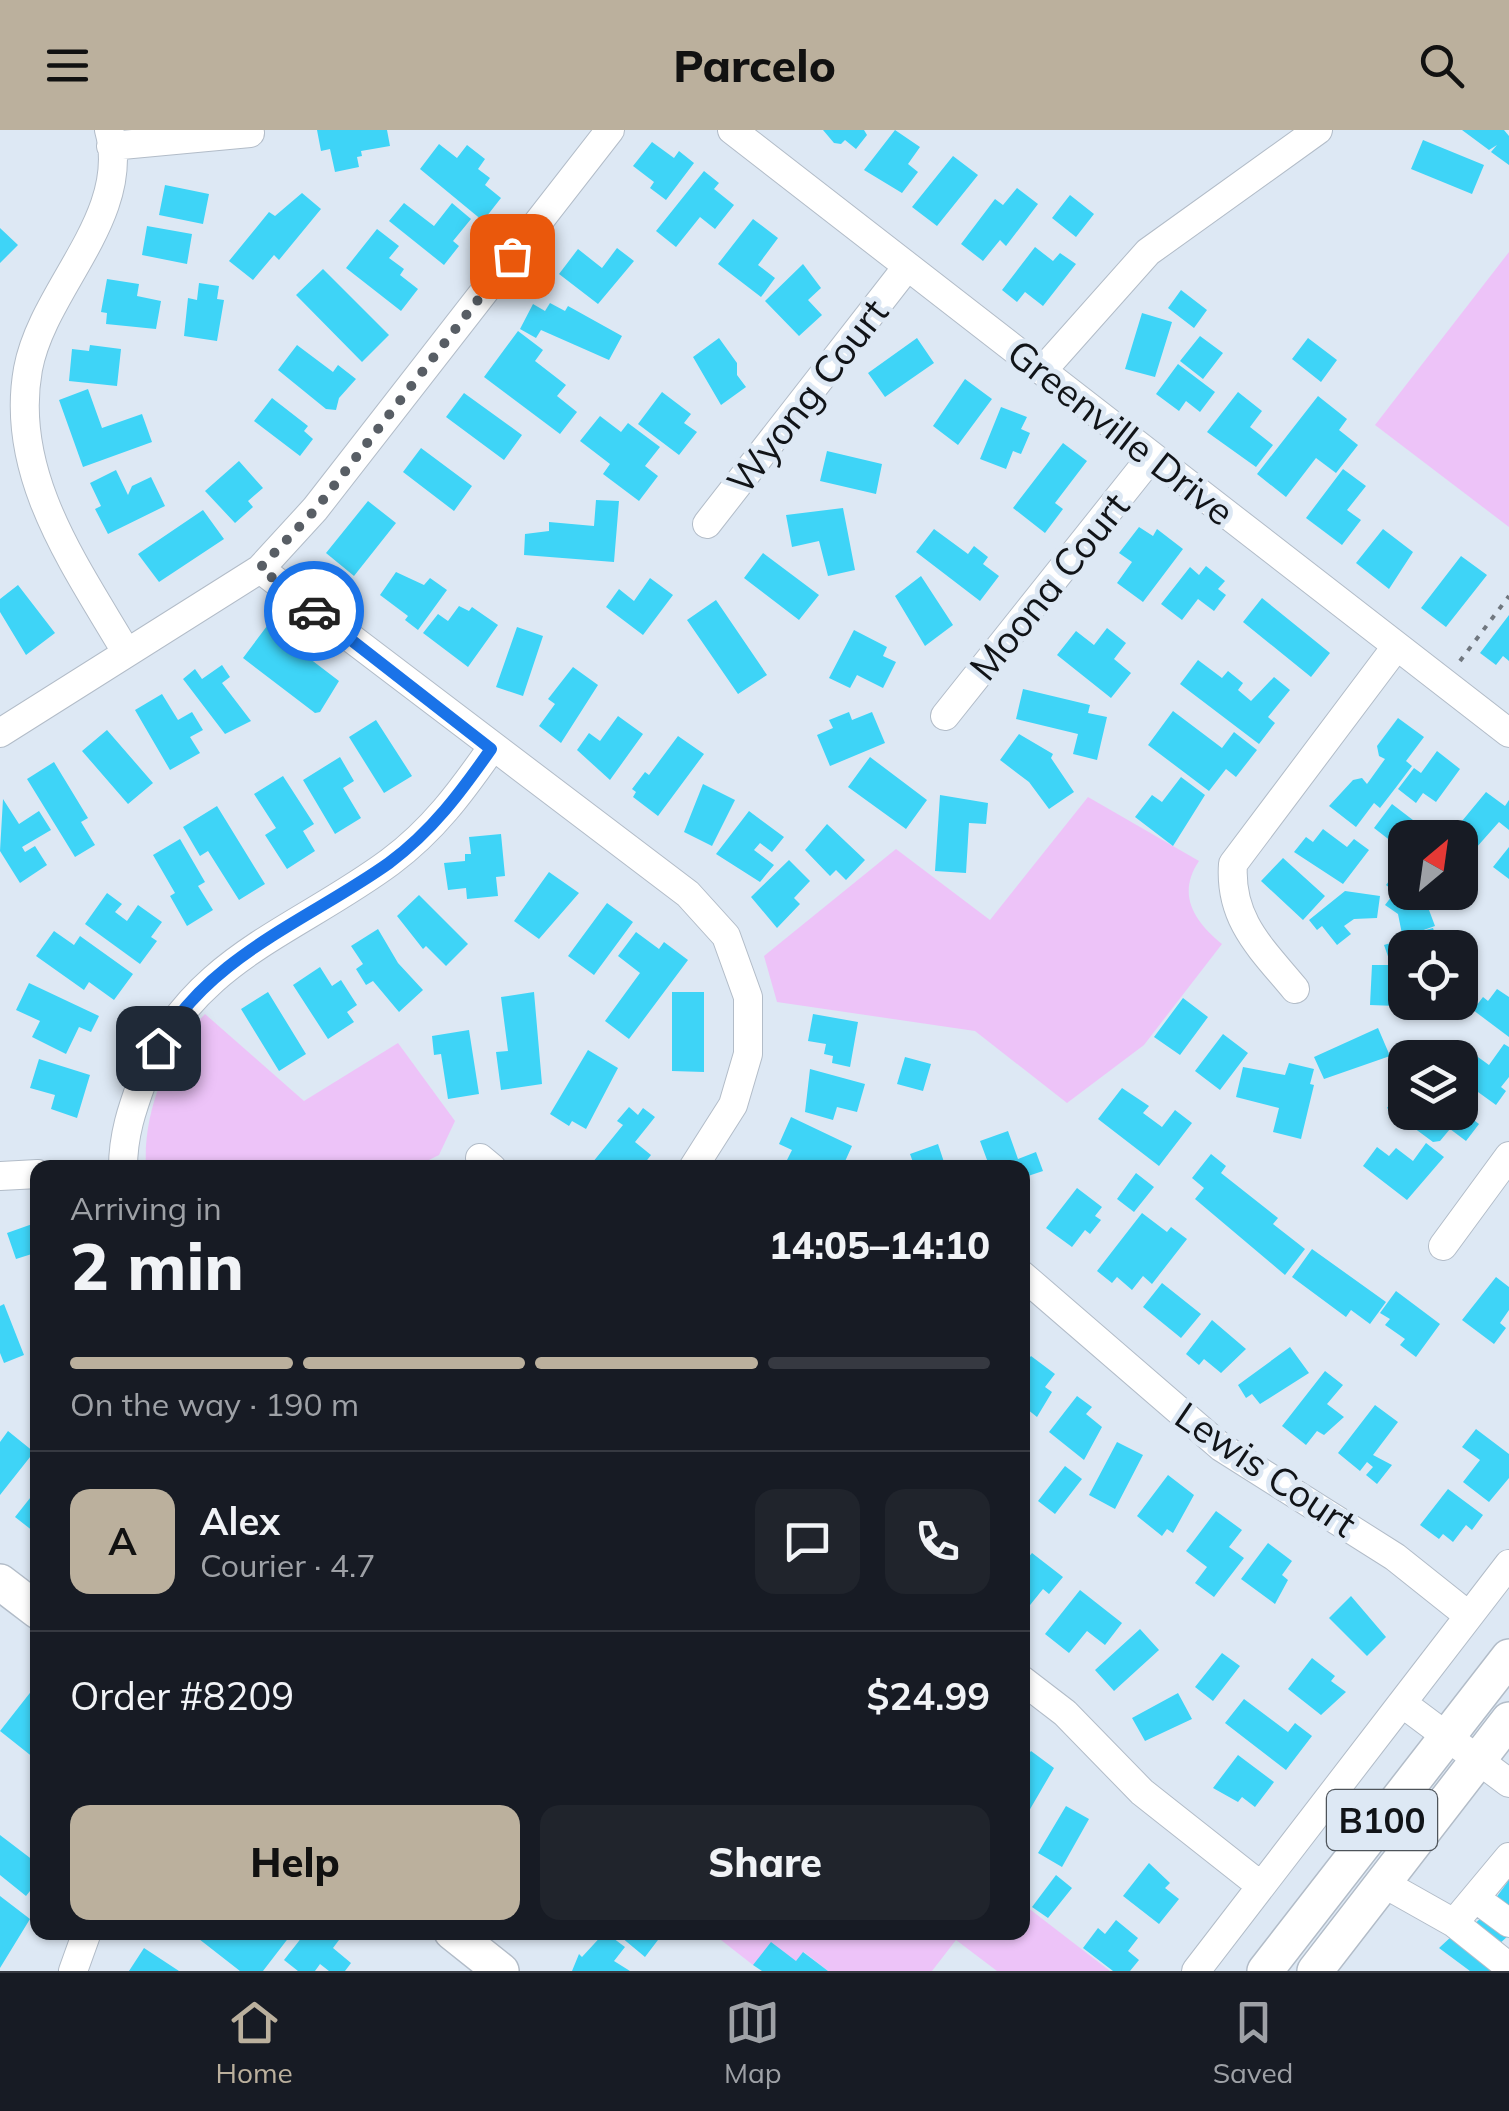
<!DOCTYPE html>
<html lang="en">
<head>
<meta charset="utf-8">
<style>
	body { margin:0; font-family:Mulish,sans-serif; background:#20242c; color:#f1f3f6; height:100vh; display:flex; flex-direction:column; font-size:38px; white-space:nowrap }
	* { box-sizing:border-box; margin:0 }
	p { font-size:32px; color:#9ea1a6 }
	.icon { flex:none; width:55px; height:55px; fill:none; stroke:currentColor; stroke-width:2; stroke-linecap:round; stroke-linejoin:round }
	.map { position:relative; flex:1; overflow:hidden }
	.panel { position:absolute; left:30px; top:1030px; width:1000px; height:780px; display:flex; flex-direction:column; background:#171b24; border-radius:20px; box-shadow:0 2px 8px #0004 }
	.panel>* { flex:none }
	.needle { width:65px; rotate:29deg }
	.tools { position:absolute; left:1388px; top:690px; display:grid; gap:20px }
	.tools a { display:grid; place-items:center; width:90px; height:90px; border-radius:20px; background:#171b24; box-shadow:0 2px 8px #0004; font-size:50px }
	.pin { position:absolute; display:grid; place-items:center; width:85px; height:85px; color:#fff; margin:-42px; border-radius:20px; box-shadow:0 5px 15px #0006 }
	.courier { position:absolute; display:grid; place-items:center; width:100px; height:100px; margin:-50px; border:8px solid #1a73e8; border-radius:50%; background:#fff; color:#222; box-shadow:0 2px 12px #0007 }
	.summary em { font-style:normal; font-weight:800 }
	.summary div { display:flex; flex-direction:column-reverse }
	.summary { display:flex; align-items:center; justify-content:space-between; height:170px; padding:0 40px }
	h1 { font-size:65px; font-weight:800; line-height:75px }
	.bar { display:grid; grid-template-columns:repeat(4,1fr); gap:15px 10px; align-content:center; height:120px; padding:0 40px }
	.bar i { height:12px; border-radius:8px; background:#363941 }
	.bar .selected { background:#bbb09d }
	.bar p { grid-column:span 4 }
	.line { display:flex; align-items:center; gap:25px; padding:0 40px; border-top:2px solid #363941 }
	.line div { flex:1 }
	.round { display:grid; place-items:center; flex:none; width:105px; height:105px; border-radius:20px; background:#20242c }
	.primary-button { display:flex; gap:20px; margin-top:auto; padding:20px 40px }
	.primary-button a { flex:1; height:115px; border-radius:20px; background:#bbb09d; color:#111; font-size:40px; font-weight:800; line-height:115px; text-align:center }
	.primary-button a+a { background:#20242c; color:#f1f3f6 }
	header { display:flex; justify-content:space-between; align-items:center; height:130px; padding:0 40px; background:#bbb09d; color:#111; font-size:45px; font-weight:800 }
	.tab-bar { display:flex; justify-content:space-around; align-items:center; height:140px; border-top:2px solid #363941; background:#171b24; font-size:28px; color:#9ea1a6 }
	.tab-bar a { display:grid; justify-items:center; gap:5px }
	.tab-bar .selected { color:#bbb09d }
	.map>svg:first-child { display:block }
</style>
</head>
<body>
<header><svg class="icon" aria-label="menu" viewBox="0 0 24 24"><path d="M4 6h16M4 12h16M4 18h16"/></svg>Parcelo<svg class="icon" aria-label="search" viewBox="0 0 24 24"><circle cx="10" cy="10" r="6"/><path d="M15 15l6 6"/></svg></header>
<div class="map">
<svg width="1509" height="1841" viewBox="0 0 1509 1841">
	<rect width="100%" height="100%" fill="#dde8f4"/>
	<path fill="#edc3f8" d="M1509,122V397L1375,295Z
		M1088,667L1199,731C1176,765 1195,792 1222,814L1144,915L1067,973L975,901L777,872L764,826L896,719L990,790Z
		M205,884L304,971L398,913L455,991L439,1025L413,1038L146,1037C143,983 166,923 205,884Z
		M1023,1774L1110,1841H997L956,1810L932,1841H828L804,1822L796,1831L753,1835L712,1803L1022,1802Z"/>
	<path fill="#3ed4f7" d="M317,0H387L390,16L361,21L362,26L357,27L359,37L335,42L330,19L321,21Z
		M823,0H864L867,5L856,19L845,10L841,14L834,13Z
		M895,0L920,17L908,34L918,42L902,63L864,40Z
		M1462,0H1504L1509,6V35L1491,22L1497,15L1489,20Z
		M1423,10L1484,35L1472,64L1411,39Z
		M652,12L674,28L679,21L694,33L666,70L650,58L654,52L633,36Z
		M439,14L457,28L467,15L485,29L478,39L490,48L485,55L501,68L483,91L420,39Z
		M953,26L978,45L937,96L912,77Z
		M704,41L719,53L714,59L734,75L715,99L700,87L676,117L656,101Z
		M165,55L209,64L203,94L159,85Z
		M1017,58L1038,74L1006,116L1000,110L983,131L961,114L995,69L1003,75Z
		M302,63L321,79L279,130L274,125L253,150L229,131L269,82L275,86Z
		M1070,65L1094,84L1076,107L1052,88Z
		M404,73L434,96L452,73L471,89L453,111L459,116L444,135L389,91Z
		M753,89L778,108L758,135L775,148L761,167L718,134Z
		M147,96L192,104L187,134L142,125Z
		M0,98L18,115L0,133Z
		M377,99L399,116L389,128L404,139L400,145L418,159L401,181L346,138Z
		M1035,117L1053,131L1060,123L1076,134L1043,176L1025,162L1017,172L1002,160Z
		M617,118L634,131L598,174L559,144L578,119L602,138Z
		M803,134L821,158L808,170L822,185L799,206L765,171Z
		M323,139L389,205L362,232L296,165Z
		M107,149L139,154L137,166L161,171L156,199L106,194L107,183L101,182Z
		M199,153L219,156L217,169L224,170L217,211L184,206L188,168L197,170Z
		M1181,160L1207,180L1194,198L1168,178Z
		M550,173L565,181L568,176L622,206L609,230L541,200L536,208L520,199L533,174L545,181Z
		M1142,183L1172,192L1155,247L1125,239Z
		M518,201L543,220L535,231L566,255L557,266L577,282L560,304L484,247Z
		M1200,206L1223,223L1203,249L1180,231Z
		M719,208L737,233V245L746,257L721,275L693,227Z
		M917,208L934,233L885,267L868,243Z
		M1308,208L1337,230L1321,252L1292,229Z
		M90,215L121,219L117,256L69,251L72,219L89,221Z
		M297,215L333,242L338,235L356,249L339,268L336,280L326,279L278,240Z
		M1178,234L1215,262L1200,282L1186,271L1179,281L1156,264Z
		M965,249L992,269L958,315L933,296Z
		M88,259L102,298L142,284L152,312L83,337L59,270Z
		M662,262L691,284L684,293L697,302L679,325L638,294Z
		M1238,262L1262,281L1250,297L1273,315L1256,337L1207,302Z
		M464,263L522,305L504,330L446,287Z
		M1318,266L1347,289L1339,300L1358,315L1336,343L1316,328L1286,367L1257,344Z
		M272,268L308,296L304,301L313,309L300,326L254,291Z
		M1001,277L1027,287L1021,299L1030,303L1021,324L1013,321L1006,339L980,329Z
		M600,286L621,302L628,293L660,317L645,336L658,346L639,371L603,344L610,334L580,311Z
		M1063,313L1087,331L1055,373L1063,379L1045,403L1013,378Z
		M421,318L472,356L454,381L403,342Z
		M827,321L882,334L876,364L820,351Z
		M239,331L263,358L248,371L253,377L235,393L205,361Z
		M1343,339L1366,356L1347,380L1361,390L1342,415L1306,388Z
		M116,340L128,365L132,356L151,347L165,376L108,404L95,379L101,376L90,353Z
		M596,370L619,371L614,432L524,425L525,404L549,401V392L594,396Z
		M368,371L396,393L354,446L326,423Z
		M843,378L855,440L828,446L819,411L792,417L786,385Z
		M203,380L224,409L159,452L138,424Z
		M1139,397L1153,406L1157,399L1183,419L1143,472L1117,453L1132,432L1119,423Z
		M934,399L968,424L974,416L988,427L983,434L999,446L980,471L916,422Z
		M1383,399L1413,422L1389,459L1356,433Z
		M763,423L819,465L799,490L744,448Z
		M1461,426L1487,445L1446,497L1421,478Z
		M1206,436L1225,451L1218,459L1226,465L1214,481L1198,469L1182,490L1161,474L1190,437L1199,445Z
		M396,442L424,455L430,448L447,460L418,500L405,490L408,486L380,465Z
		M921,446L953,495L925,516L895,466Z
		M650,448L673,465L643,505L606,477L619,459L634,471Z
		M18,455L55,503L26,525L0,482V469Z
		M1262,468L1330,523L1311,547L1243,492Z
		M716,470L767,545L738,564L687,490Z
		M459,476L469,481L472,477L498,495L468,537L423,503L438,484L448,491Z
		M1509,485V531L1503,526L1496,535L1480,523Z
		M267,496L339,551L320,582L315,583L243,528Z
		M517,497L543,506L523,566L496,557Z
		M1107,498L1126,513L1114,529L1131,543L1111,568L1057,525L1076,501L1094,515Z
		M854,500L887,517L883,526L896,532L883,558L857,545L850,558L829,548Z
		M1198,530L1222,548L1228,541L1243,553L1238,560L1251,571L1274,547L1290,560L1268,587L1275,593L1259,614L1180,554Z
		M222,535L230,547L222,553L251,591L225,604L183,549L195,539L202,549Z
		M573,537L598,555L561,613L539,596L555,574L548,569Z
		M1023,559L1090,575L1088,583L1107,587L1097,630L1073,624L1078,604L1016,589Z
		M162,564L178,590L192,582L203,600L190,607L200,623L170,640L135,580Z
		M1173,581L1222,618L1234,602L1257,620L1236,647L1226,639L1209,661L1148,615Z
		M849,582L852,590L872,582L885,613L830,636L817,605L833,598L829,590Z
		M618,586L643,604L610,650L577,620L589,603L600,611Z
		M1398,588L1424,607L1406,631L1412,636L1397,656L1380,678L1374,673L1356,697L1329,676L1353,650L1362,648L1367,654L1385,629L1379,626L1377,616Z
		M376,590L412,646L384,663L349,607Z
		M107,600L153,653L128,674L82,621Z
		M1019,604L1053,624L1051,628L1074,662L1049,679L1029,652L1000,630Z
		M678,606L704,624L658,686L633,667L636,662L632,659L645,642L649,645Z
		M1437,621L1460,639L1436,672L1423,663L1416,673L1398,659L1414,638L1421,643Z
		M340,627L354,651L343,658L361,688L335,704L303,650Z
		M870,627L927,670L906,699L848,657Z
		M54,632L88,688L81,692L95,715L75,727L27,649Z
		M283,646L314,694L303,701L315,721L287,739L265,705L276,698L254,664Z
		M1181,647L1205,665L1173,716L1135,687L1152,665L1162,672Z
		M703,654L735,670L712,716L684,702Z
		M1486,662L1505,676L1509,670V700L1499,692L1460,736V708H1448Z
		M940,665L988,673L986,694L969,693L966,743L935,741Z
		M3,669L19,694L39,681L51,700L22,717L25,722L35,716L47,735L20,753L0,721Z
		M1392,674L1426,700L1420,708H1405V734L1390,723L1396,715L1374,698Z
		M217,676L265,754L239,770L208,721L200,726L183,697Z
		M749,681L784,707L772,722L760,713L754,720L774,735L760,752L716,724Z
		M827,694L865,730L846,750L836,740L830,746L805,720Z
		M1323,699L1347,717L1354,709L1369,720L1343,754L1294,722L1306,707L1313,712Z
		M501,704L505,746L496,747L498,766L467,769L466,758L448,760L444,733L465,731V724H471L469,707Z
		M180,709L205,752L198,756L213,780L187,796L170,766L175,763L153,725Z
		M1509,717V749L1493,737Z
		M1283,728L1325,766L1303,790L1261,751Z
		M789,730L810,751L794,768L800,774L777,798L751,767Z
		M549,742L579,763L539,809L514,791Z
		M1395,743L1405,750V762L1423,764L1435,796L1418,802L1433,798L1440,818H1405V830L1391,835L1384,815L1403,809L1398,784L1385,775L1395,762L1386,755Z
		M1345,761L1380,766L1377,788L1354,789L1344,796L1351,804L1337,815L1322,796L1317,800L1309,790Z
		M107,763L122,774L115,782L127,791L138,775L162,792L151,807L157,811L140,834L85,794Z
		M419,765L468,814L446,836L426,816L423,819L397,786Z
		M607,773L633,792L594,845L568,826Z
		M378,799L398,833L423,860L399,882L373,851L366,855L356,839L363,834L351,816Z
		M54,801L74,815L80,806L133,844L114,870L89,852L84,860L36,826Z
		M636,802L659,819L664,812L688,830L629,909L605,891L640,843L618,826Z
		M1372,835H1394V849L1405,850V872H1423V877L1370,875Z
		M320,837L332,856L341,850L357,875L347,882L354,892L328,909L293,855Z
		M29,853L99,886L91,902L79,897L66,924L32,907L40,891L16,880Z
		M1497,859L1509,867V907L1473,880L1483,867L1488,871Z
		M268,862L306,924L279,941L241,879Z
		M534,862L542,954L501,960L496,922L508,921L501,867Z
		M672,862H704V942L672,941Z
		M1183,868L1208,887L1180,925L1154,907Z
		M813,884L858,892L850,937L832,933L833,926L824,924L826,914L808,911Z
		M1378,898L1390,926L1324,949L1314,927Z
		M469,900L479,964L448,969L441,924L434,925L432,906Z
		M1223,904L1248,923L1220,960L1195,941Z
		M1460,914L1489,935L1504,914L1509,917V947L1501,957L1506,961L1496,975L1460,949V928H1450Z
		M588,920L618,938L586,999L572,991L569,996L550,984Z
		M905,927L931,934L923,961L897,954Z
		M39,929L90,945L77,988L51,979L55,965L30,958Z
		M1289,933L1314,939L1310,954L1314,955L1301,1009L1273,1002L1279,978L1236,967L1243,937L1285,945Z
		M810,939L865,954L857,982L837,977L833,990L805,982Z
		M1405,954V982H1450L1447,987L1453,992L1462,981L1479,994L1466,1011L1450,999L1440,1011L1433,1012L1387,978Z
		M1122,958L1149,976L1143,983L1162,997L1175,980L1192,993L1159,1036L1098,989Z
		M629,977L638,985L643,978L655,987L635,1012L651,1025L641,1038L627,1034L624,1038H588L623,995L617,991Z
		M791,987L852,1016L842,1038L812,1030L808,1038H783L792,1020L779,1014Z
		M1008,1001L1018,1029L1036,1022L1043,1041L1022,1048V1038H990L980,1011Z
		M1426,1013L1444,1027L1407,1070L1363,1036L1377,1017L1389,1026L1396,1018L1413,1031Z
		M938,1014L946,1038H915L910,1024Z
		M1211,1024L1226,1036L1221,1043L1278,1088L1273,1094L1305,1119L1285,1145L1195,1069L1204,1058L1192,1048Z
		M1136,1043L1154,1057L1134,1082L1117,1069Z
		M1077,1058L1102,1077L1095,1086L1101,1090L1090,1104L1085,1100L1072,1117L1046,1098Z
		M1142,1083L1167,1102L1171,1097L1187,1109L1152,1154L1143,1146L1132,1160L1117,1147L1112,1153L1097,1141Z
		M38,1092V1122L16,1129L7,1103Z
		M1312,1119L1386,1172L1370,1194L1351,1180L1346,1187L1292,1147Z
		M1496,1147L1509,1157V1180L1500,1193L1506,1198L1494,1214L1462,1190Z
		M1162,1153L1201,1184L1181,1208L1143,1177Z
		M1396,1161L1440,1194L1416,1227L1400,1215L1405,1209L1385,1195L1390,1189L1380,1183Z
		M4,1174L24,1225L4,1233L0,1223V1176Z
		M1212,1190L1246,1219L1221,1243L1204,1229L1199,1235L1186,1224Z
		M1290,1217L1309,1243L1260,1274L1252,1264L1246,1268L1238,1255Z
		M1031,1226L1055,1244L1045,1257L1052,1262L1037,1287L1022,1275V1237Z
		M1325,1241L1343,1255L1327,1274L1344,1287L1324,1305L1317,1301L1306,1315L1282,1296Z
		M1077,1266L1092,1277L1086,1284L1102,1297L1084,1330L1049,1302Z
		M1375,1275L1398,1292L1373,1325L1392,1335L1377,1354L1366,1345L1373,1337L1367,1332L1360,1341L1338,1323Z
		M1476,1299L1509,1324V1348L1489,1372L1463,1352L1480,1330L1462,1317Z
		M8,1301L34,1322L0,1365V1312Z
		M1117,1312L1143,1325L1115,1379L1089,1365Z
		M1065,1336L1082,1349L1055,1384L1038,1371Z
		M1168,1345L1194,1365L1173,1403L1167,1399L1162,1406L1137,1386Z
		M38,1358V1405L15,1387Z
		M1448,1359L1483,1385L1472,1400L1466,1395L1453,1412L1443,1404L1439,1409L1420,1395Z
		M1216,1381L1242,1400L1229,1417L1244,1428L1214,1467L1195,1453L1207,1437L1186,1421Z
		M1268,1413L1292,1431L1282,1445L1288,1450L1275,1474L1241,1449Z
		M1032,1423L1063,1447L1049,1464L1043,1459L1022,1485V1435Z
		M1080,1460L1122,1493L1105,1515L1087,1501L1069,1523L1045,1504Z
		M1351,1466L1386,1507L1367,1526L1329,1488Z
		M1140,1499L1159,1520L1114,1561L1095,1540Z
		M1222,1523L1240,1536L1213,1571L1195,1557Z
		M1312,1528L1335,1546L1331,1551L1346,1562L1321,1585L1288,1559Z
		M33,1559L38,1562L34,1628L0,1601Z
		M1178,1563L1192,1589L1145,1611L1132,1588Z
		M1244,1569L1288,1602L1295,1593L1312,1606L1286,1640L1225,1593Z
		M1031,1621L1054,1638L1022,1693V1632Z
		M1238,1625L1274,1652L1255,1677L1242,1667L1238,1672L1213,1658Z
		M1066,1676L1089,1689L1062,1737L1038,1723Z
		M0,1705L38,1734V1751L26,1766L0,1745Z
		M1149,1733L1170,1753L1165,1758L1179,1769L1159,1794L1123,1766Z
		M1056,1745L1072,1758L1048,1788L1032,1777Z
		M1509,1750V1805L1497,1816L1495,1841H1470L1439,1818L1453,1805L1457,1810L1482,1787Z
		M0,1766L30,1789L0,1838Z
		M1116,1790L1138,1808L1128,1821L1139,1830L1130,1841H1113L1083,1818L1098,1798L1105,1804Z
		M190,1802H293L263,1841H240Z
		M306,1802H345L333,1818L351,1833L345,1841H329L320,1834L315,1841H298L284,1830Z
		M605,1802L625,1817L614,1831L630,1841H572L579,1824L582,1827Z
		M615,1802H656L661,1806L645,1827Z
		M771,1812L796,1831L803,1822L828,1841H762L753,1835Z
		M144,1818L179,1841H129Z"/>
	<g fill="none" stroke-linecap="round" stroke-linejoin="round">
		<g stroke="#b2bcc8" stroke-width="30">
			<path id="minor" d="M109,0C133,86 43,158 28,239C9,344 75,435 125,520
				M732,0L1509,603
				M111,16L250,3
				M1043,240L1148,122L1318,0
				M707,394L907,137
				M260,439L688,764L726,806L748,867V924L733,975L693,1038
				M945,586L1152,326
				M0,603L260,439L315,379L610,0
				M1295,859C1262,819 1229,790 1233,734L1396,517
				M480,1028L492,1038
				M123,1038C123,1005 132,979 143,949C191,829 294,803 390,732C433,700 461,662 491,619
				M0,1046L38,1044
				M1443,1116L1509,1026
				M1022,1145L1221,1317L1395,1427L1469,1486
				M1022,1550L1065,1583L1142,1662L1261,1756
				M1402,1573L1509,1434
				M1383,1753L1454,1793L1509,1727
				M1475,1768L1509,1793
				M1454,1793L1509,1837
				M73,1841L87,1802
				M1196,1841L1402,1573L1509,1653"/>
		</g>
		<g stroke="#b2bcc8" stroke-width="38">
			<path id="major" d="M0,1452L38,1481
				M452,1802L501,1841
				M1265,1841L1509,1527
				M1315,1841L1509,1590"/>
		</g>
		<path stroke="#70777f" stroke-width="4" stroke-dasharray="5 8" stroke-linecap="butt" d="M1460,531L1509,466"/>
		<use href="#minor" stroke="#fff" stroke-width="28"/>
		<use href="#major" stroke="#fff" stroke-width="35"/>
	</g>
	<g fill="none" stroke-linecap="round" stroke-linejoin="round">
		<path stroke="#585e65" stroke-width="10" stroke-dasharray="0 18" d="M314,481L260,438L316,379L512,126"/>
		<path stroke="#1a73e8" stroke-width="12" d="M158,918C206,827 309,790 389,733C432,701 461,662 491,619L314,481"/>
	</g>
	<g text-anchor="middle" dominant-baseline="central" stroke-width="10" stroke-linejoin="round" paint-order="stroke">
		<rect fill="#dde8f4" stroke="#4e545a" stroke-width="2.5" x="1327" y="1660" width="110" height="60" rx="8"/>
		<g font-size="35" font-weight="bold" fill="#111418">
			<text x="1382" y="1690">B100</text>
		</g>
		<g font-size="38" fill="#111418" stroke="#dde8f4">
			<text transform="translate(807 266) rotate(-52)">Wyong Court</text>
			<text transform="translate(1121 302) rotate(38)">Greenville Drive</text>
			<text transform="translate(1049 456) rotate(-51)">Moona Court</text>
			<text transform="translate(1266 1339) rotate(34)">Lewis Court</text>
		</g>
	</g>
</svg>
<div class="tools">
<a><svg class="needle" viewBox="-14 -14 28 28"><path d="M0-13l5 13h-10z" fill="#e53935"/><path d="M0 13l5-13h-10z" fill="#9ea1a6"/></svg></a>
<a><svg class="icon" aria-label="locate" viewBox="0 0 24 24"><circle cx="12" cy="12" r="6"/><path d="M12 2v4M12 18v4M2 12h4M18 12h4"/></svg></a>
<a><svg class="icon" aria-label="layers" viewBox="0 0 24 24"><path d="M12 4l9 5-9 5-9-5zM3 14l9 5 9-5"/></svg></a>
</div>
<div class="pin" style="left:512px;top:126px;background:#ea580c"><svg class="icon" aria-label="bag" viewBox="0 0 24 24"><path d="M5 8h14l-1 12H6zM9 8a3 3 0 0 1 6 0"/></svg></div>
<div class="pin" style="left:158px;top:918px;background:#1f2937"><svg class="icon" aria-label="home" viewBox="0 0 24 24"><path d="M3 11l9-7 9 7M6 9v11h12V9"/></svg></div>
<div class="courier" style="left:314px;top:481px"><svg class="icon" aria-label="car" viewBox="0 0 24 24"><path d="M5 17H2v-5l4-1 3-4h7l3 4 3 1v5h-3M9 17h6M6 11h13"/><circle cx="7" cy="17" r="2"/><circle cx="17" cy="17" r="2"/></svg></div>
<section class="panel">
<div class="summary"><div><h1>2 min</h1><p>Arriving in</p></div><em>14:05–14:10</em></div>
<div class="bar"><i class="selected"></i><i class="selected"></i><i class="selected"></i><i></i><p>On the way · 190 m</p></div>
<div class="line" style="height:180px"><b class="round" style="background:#bbb09d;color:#111">A</b><div><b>Alex</b><p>Courier · 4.7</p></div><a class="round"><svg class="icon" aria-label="chat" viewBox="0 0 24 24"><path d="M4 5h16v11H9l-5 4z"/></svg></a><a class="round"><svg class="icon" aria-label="phone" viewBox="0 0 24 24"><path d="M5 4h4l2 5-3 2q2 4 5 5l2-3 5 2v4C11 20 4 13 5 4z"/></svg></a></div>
<div class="line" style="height:130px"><div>Order #8209</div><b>$24.99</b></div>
<div class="primary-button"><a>Help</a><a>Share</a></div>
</section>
</div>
<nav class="tab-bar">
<a class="selected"><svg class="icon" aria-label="home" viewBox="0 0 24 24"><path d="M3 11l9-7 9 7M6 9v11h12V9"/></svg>Home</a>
<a><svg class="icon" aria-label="map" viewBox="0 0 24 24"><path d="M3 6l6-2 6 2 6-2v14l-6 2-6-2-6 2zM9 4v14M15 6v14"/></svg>Map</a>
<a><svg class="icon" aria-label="saved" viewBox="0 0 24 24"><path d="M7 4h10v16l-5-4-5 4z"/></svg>Saved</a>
</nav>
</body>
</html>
